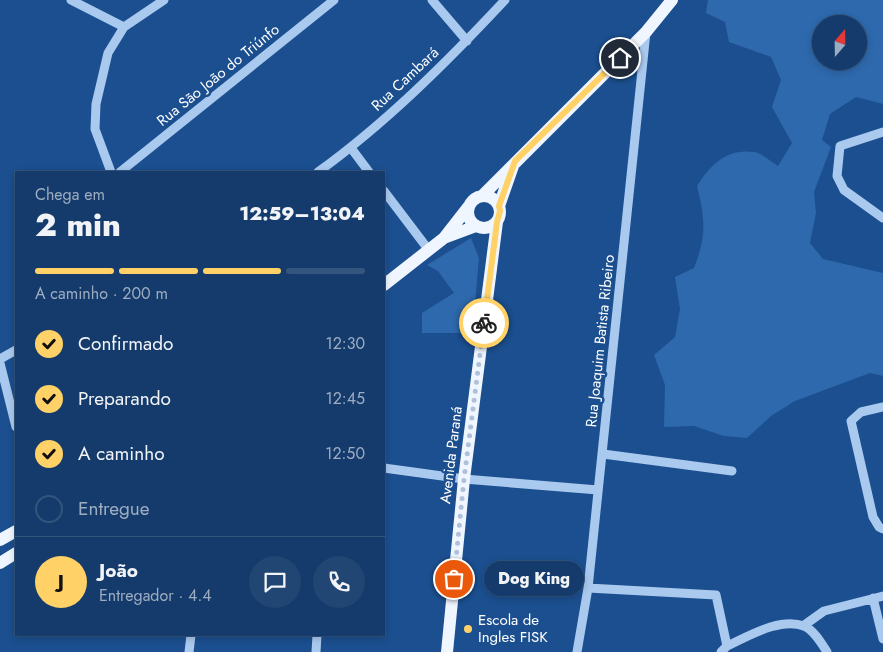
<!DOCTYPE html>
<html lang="pt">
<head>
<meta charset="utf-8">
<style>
	body { margin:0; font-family:Jost,sans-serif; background:#214673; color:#f1f3f6; height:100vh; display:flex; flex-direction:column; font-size:19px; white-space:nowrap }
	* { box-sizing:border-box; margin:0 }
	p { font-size:16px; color:#9dadc1 }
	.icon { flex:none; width:28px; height:28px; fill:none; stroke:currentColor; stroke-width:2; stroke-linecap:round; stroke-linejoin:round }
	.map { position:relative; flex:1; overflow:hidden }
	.side { position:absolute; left:15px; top:171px; width:370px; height:465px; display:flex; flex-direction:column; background:#143b6b; border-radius:0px; box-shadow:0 2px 8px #0003,0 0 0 1px #33557e }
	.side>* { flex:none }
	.needle { width:32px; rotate:20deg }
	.tools { position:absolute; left:812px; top:15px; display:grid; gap:10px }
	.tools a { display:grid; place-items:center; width:55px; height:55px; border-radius:50%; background:#143b6b; box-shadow:0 2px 8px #0003,0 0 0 1px #33557e; font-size:25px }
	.pin { position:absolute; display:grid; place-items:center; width:42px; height:42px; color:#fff; margin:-21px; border:2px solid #fff; border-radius:50%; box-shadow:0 1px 5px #0007 }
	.courier { position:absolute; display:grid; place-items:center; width:50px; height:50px; margin:-25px; border:4px solid #ffd166; border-radius:50%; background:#fff; color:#222; box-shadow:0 1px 6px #0007 }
	.bubble { position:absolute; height:35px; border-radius:18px; background:#143b6b; box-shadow:0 2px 8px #0003,0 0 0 1px #33557e; font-size:16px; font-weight:800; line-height:35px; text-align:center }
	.summary em { font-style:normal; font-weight:800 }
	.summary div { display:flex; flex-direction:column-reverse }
	.summary { display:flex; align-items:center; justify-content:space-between; height:85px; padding:0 20px }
	h1 { font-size:32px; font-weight:800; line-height:38px }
	.bar { display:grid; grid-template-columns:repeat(4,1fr); gap:8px 5px; align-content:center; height:60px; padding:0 20px }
	.bar i { height:6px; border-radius:4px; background:#33557e }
	.bar .active { background:#ffd166 }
	.bar p { grid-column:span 4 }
	.line { display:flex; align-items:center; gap:12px; padding:0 20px; border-top:1px solid #33557e }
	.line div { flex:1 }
	.round { display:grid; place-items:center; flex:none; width:52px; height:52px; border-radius:26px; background:#214673 }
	ol { padding:0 20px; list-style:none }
	li { display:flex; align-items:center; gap:15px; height:55px }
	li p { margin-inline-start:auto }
	li .icon { padding:5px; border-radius:50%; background:#ffd166; color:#111; stroke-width:4 }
	li:last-child { color:#9dadc1 }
	li i { width:28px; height:28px; border:2px solid #33557e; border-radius:50% }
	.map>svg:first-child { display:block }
</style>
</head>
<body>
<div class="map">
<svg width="883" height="652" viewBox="0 0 883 652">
	<rect width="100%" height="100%" fill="#1b4f8f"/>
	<path fill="#2e69ad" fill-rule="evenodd" d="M708,0H883V104L856,97L830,114L822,140L831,147L814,192L816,213L810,243L823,259L883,273V376L870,373L795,401L771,416L747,438L724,436L694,426L664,427L665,385L654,355L675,337L680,309L675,277L694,268C707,235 705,219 697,186C711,164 727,148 754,152C762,153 771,162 778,166L792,143L772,107L781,80L771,57L729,42L725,22L706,13ZM821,24H859V61H821Z
		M471,238L479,258L473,327L463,326V333H422V313L454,293L438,271L427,265Z"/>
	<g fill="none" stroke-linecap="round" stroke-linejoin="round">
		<path stroke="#a9c9ee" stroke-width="9" d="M71,0L124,27
			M432,0L467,41
			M883,132L840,146L837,176L844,190L883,218
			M351,148L369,172
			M111,172L95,129L96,104L108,53L124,27L164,0
			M120,172L334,0
			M318,172C386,123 448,61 505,0
			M384,191L428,249
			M0,359L16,350
			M0,363L16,427
			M883,407L861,412L851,421L873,517L879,527L883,529
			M603,454L732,471
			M384,468L464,479L598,490
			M588,588L716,595L727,646
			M873,598L883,639
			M803,626L824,611L883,596
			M189,652L191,635
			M316,652L317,635
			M577,652L588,588L646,32
			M721,652L727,646C749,636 780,617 804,626C814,630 822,644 827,652"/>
		<path stroke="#f0f6ff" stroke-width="12" d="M468 212a16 16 0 1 1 32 0a16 16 0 1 1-32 0Z
			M482,196L646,32L672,0
			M499,206L513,166
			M444,238L476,226
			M384,285L444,238L469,206
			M0,540L16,531
			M0,563L16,553
			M447,652L464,479L497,222"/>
	</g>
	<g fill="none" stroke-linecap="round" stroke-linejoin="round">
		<path stroke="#afc1d8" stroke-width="5" stroke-dasharray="0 9" d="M454,579L464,479L484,323"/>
		<path stroke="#ffd166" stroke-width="6" d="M484,323L497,222L500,211L499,206L515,161L620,58"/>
	</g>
	<circle fill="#ffd166" stroke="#1b4f8f" stroke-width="2" cx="468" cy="629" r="5"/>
	<g text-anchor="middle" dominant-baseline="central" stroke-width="5" stroke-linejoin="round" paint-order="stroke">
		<g font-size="15" fill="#fff" stroke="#1b4f8f">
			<text transform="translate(218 75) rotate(-39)">Rua São João do Triúnfo</text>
			<text transform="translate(405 79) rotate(-43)">Rua Cambará</text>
			<text transform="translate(600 341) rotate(-84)">Rua Joaquim Batista Ribeiro</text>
			<text transform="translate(451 455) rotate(-83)">Avenida Paraná</text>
		</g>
		<g font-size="15" fill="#fff" stroke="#1b4f8f" text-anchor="start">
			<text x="478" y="620">Escola de<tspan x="478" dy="17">Ingles FISK</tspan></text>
		</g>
	</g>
</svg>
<div class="tools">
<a><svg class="needle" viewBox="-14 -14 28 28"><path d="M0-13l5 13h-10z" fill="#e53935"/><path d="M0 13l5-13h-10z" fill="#9dadc1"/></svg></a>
</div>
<div class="pin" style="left:454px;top:579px;background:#ea580c"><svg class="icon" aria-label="bag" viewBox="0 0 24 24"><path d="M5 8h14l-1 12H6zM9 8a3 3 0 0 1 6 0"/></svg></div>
<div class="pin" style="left:620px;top:58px;background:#1f2937"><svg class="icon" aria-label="home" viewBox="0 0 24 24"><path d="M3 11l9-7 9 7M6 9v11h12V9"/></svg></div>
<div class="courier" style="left:484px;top:323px"><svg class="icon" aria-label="bike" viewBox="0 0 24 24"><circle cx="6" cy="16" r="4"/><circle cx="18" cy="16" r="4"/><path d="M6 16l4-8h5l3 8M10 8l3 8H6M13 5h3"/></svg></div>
<div class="bubble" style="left:484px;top:561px;width:100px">Dog King</div>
<section class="side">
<div class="summary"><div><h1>2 min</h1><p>Chega em</p></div><em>12:59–13:04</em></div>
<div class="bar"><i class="active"></i><i class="active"></i><i class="active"></i><i></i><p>A caminho · 200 m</p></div>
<ol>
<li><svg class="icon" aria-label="check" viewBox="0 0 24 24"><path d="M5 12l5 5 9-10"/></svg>Confirmado<p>12:30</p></li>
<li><svg class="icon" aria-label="check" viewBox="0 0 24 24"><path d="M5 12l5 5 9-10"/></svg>Preparando<p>12:45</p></li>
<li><svg class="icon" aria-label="check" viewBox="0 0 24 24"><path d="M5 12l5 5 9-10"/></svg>A caminho<p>12:50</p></li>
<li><i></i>Entregue</li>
</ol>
<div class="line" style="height:90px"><b class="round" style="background:#ffd166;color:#111">J</b><div><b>João</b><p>Entregador · 4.4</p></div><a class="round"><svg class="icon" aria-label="chat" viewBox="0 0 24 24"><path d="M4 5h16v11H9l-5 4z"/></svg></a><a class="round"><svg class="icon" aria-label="phone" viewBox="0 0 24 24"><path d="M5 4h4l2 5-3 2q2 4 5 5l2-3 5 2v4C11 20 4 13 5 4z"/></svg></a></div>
</section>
</div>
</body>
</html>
